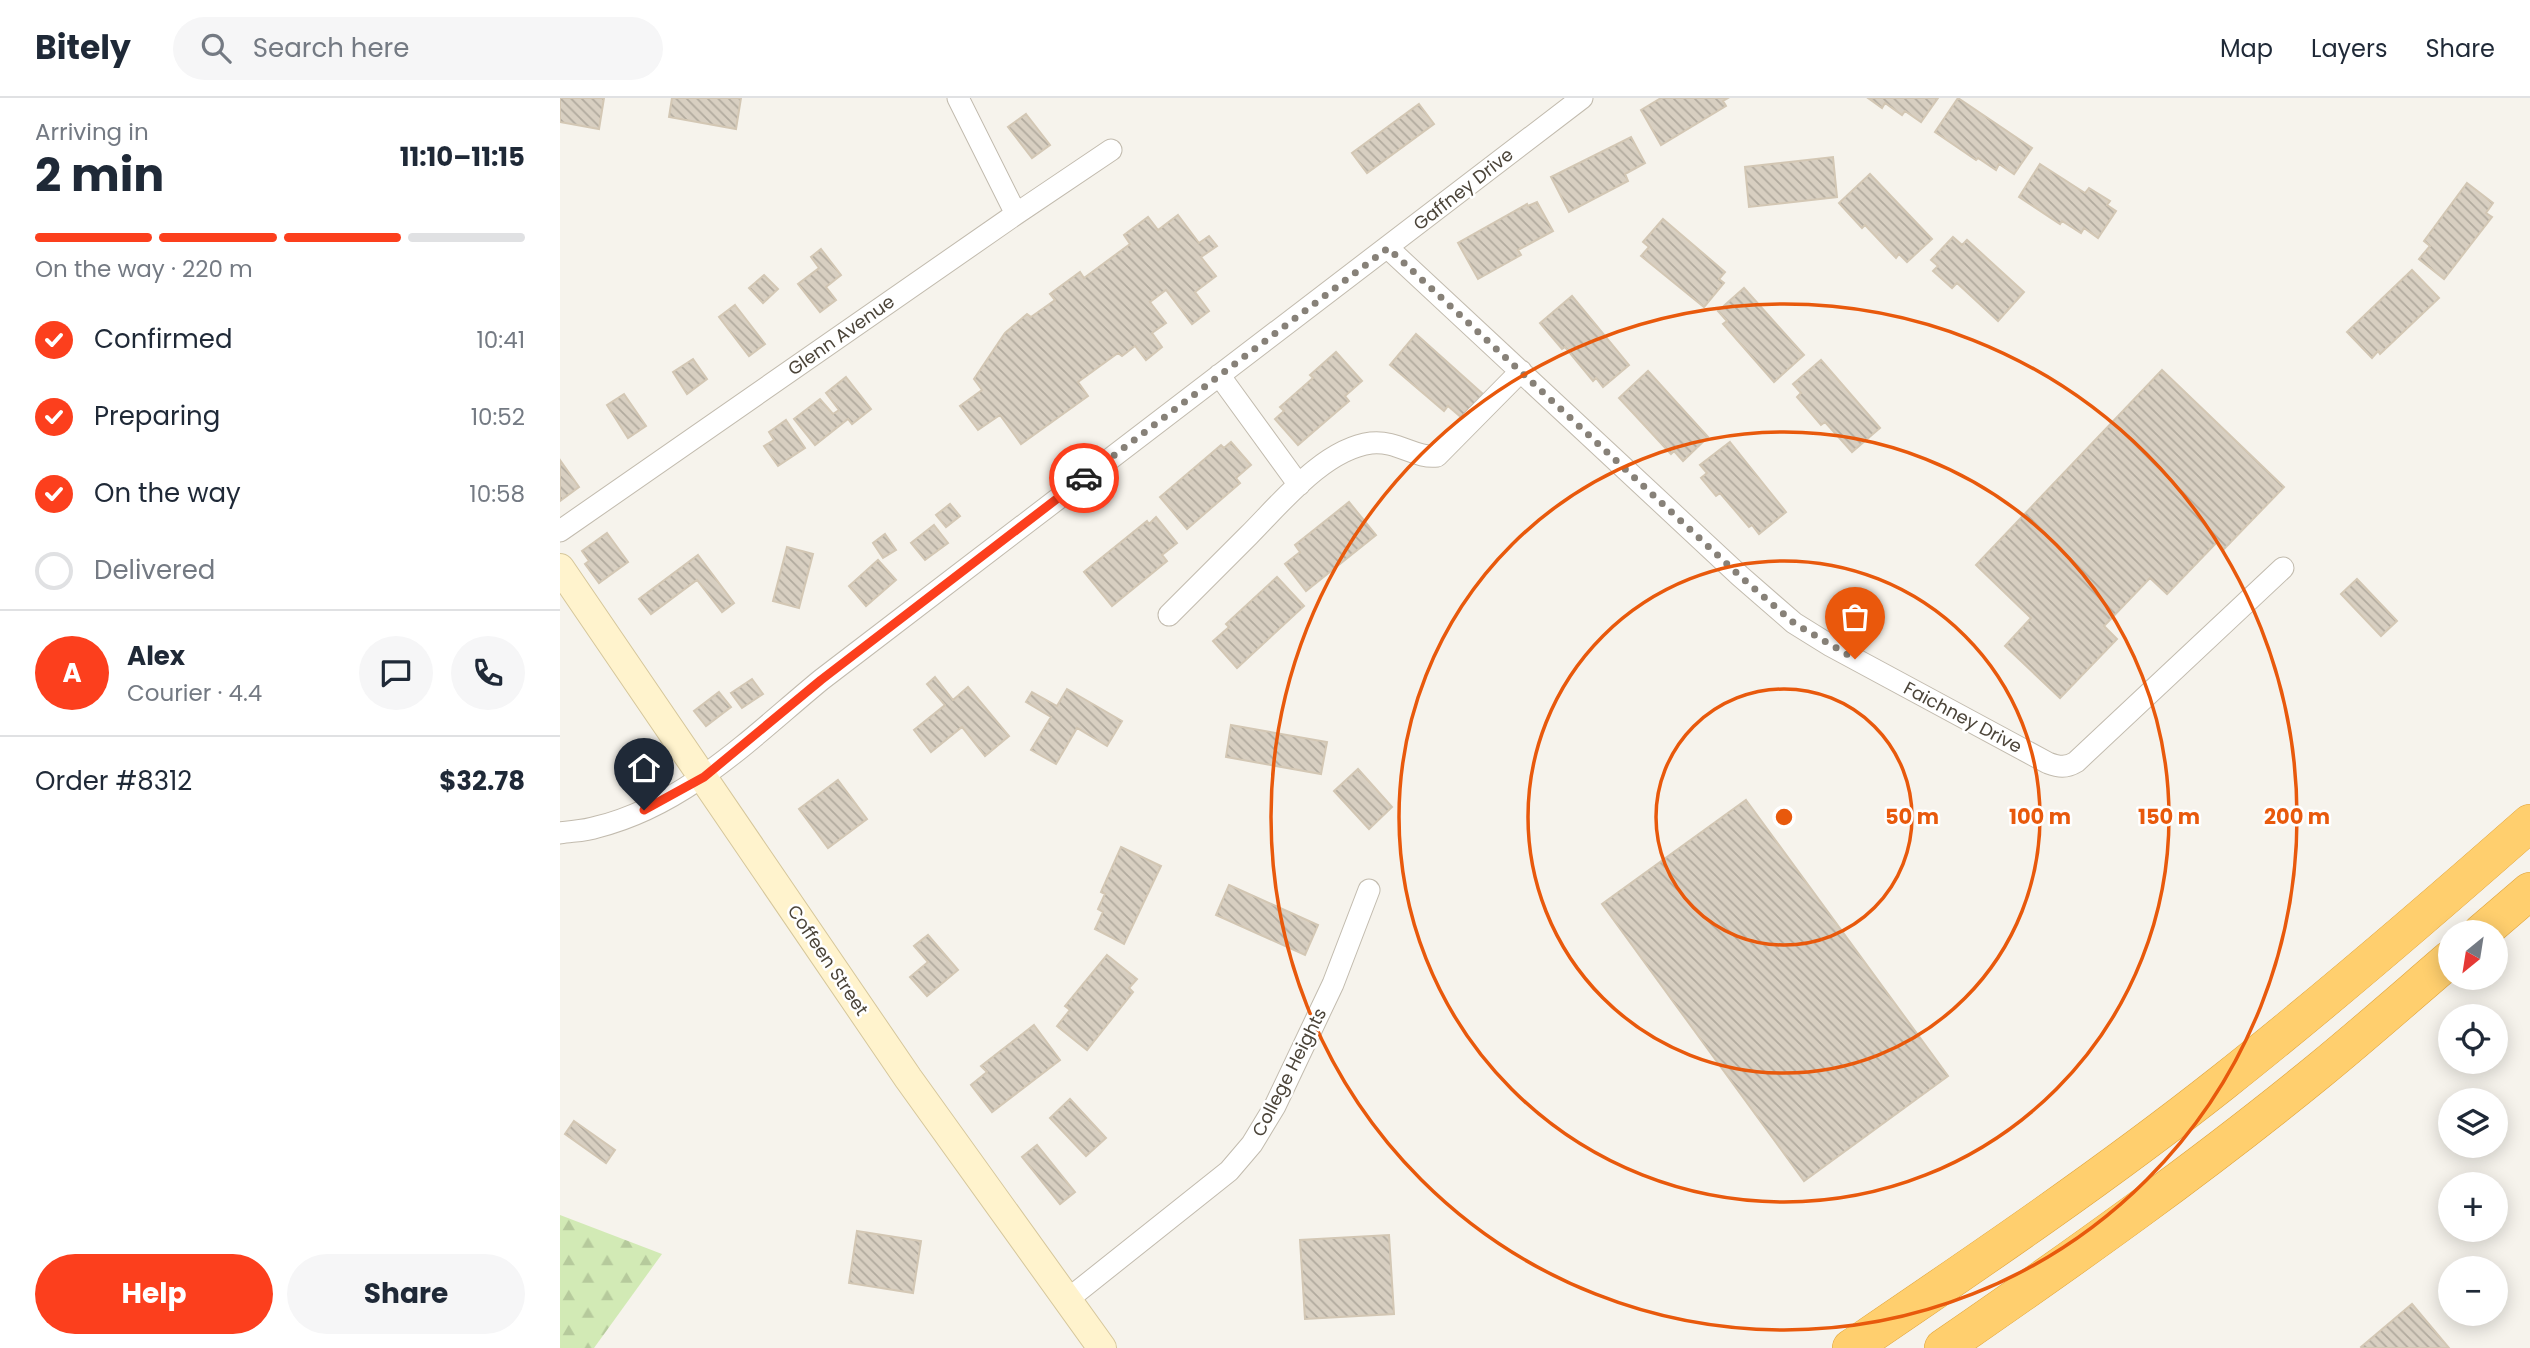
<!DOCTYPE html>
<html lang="en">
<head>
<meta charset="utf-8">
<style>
	body { margin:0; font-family:Poppins,sans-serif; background:#f6f6f7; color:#1f2937; height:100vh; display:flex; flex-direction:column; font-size:26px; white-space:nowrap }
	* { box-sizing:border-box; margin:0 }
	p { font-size:23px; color:#747a83 }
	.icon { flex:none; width:38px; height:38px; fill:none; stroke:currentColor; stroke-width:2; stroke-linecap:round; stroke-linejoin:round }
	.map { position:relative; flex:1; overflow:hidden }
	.panel { display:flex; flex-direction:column; background:#fff; width:560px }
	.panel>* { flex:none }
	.needle { width:46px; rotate:210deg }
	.tools { position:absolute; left:1878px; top:822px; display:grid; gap:14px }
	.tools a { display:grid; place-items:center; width:70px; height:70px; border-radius:50%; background:#fff; box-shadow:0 4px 18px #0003; font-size:35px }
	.pin { position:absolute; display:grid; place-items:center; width:60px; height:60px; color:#fff; margin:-72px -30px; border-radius:50% 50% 50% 0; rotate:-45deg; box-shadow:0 0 7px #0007 }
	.pin .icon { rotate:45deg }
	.courier { position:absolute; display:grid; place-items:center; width:70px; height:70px; margin:-35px; border:5px solid #fc3f1d; border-radius:50%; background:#fff; color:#222; box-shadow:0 2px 9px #0007 }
	.headline em { font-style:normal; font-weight:700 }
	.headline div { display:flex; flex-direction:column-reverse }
	.headline { display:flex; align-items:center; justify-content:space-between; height:119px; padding:0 35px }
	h1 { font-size:46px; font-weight:700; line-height:52px }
	.bar { display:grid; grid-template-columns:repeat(4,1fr); gap:10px 7px; align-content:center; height:84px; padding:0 35px }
	.bar i { height:9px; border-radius:5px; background:#e0e1e3 }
	.bar .on { background:#fc3f1d }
	.bar p { grid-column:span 4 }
	.line { display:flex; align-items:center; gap:18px; padding:0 35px; border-top:2px solid #e0e1e3 }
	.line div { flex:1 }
	.round { display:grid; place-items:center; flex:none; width:74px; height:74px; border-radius:37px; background:#f6f6f7 }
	ol { padding:0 35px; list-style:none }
	li { display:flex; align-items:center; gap:21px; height:77px }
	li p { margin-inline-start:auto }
	li .icon { padding:7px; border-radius:50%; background:#fc3f1d; color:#fff; stroke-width:4 }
	li:last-child { color:#747a83 }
	li i { width:38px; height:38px; border:4px solid #e0e1e3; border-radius:50% }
	.primary-button { display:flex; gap:14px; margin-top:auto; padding:14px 35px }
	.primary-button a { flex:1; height:80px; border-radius:42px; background:#fc3f1d; color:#fff; font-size:28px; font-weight:700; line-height:80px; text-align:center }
	.primary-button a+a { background:#f6f6f7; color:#1f2937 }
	header { display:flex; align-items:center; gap:42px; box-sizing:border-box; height:98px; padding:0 35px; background:#fff; border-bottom:2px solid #e0e1e3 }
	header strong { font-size:33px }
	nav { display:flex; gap:38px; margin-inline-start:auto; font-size:24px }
	.search { width:490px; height:63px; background:#f6f6f7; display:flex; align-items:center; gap:18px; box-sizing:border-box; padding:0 24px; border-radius:38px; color:#747a83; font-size:26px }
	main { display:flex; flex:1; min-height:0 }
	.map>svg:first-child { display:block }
</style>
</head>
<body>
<header>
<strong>Bitely</strong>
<div class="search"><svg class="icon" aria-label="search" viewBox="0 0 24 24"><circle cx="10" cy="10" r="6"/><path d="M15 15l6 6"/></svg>Search here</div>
<nav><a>Map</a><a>Layers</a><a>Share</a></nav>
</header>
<main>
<section class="panel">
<div class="headline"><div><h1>2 min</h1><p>Arriving in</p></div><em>11:10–11:15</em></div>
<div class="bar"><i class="on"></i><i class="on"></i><i class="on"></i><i></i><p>On the way · 220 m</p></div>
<ol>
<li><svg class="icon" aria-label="check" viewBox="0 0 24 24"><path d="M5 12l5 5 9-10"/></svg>Confirmed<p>10:41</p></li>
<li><svg class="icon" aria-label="check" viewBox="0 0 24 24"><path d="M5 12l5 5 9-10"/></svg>Preparing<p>10:52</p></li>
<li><svg class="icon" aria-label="check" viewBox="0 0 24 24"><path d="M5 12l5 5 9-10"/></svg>On the way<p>10:58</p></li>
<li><i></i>Delivered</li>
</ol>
<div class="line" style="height:126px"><b class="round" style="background:#fc3f1d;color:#fff">A</b><div><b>Alex</b><p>Courier · 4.4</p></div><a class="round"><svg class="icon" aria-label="chat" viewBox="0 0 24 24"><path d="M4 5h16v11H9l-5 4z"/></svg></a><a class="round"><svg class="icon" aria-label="phone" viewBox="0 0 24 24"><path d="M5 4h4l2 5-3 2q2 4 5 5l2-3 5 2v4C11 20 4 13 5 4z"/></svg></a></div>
<div class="line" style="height:91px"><div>Order #8312</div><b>$32.78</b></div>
<div class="primary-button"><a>Help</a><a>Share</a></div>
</section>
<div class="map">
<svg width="1970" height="1250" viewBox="0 0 1970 1250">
	<defs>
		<pattern id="forest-firs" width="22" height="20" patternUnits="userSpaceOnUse" patternTransform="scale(1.75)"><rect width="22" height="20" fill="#d2eab5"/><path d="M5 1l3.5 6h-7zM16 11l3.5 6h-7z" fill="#b6ca9c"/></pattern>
		<pattern id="building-back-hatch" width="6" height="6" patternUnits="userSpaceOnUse" patternTransform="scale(1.75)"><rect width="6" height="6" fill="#d8cfc1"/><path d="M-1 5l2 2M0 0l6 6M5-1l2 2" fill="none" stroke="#b1aa9e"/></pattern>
	</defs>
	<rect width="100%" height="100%" fill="#f6f3ec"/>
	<path fill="url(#forest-firs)" d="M0,1117L102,1156L34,1250H0Z"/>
	<path fill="url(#building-back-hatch)" stroke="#d3c7b4" stroke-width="2" d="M0,0H44L39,31L0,24Z
		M112,0H181L176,31L109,19Z
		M1101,0H1168L1163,3L1166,8L1101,47L1081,12Z
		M1308,0H1378L1361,24L1345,13L1342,17L1325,5L1322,10Z
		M1398,0L1472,50L1454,76L1439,66L1436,72L1418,60L1416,62L1375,34Z
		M859,6L874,26L807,75L792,55Z
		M466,16L490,47L472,60L448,29Z
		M1071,39L1085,65L1065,76L1068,83L1009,114L991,79Z
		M1273,59L1277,99L1189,109L1185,69Z
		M1480,66L1525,95L1529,90L1550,103L1547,107L1556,113L1538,140L1524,130L1521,135L1502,123L1500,126L1459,99Z
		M1310,76L1372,141L1347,164L1339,156L1336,160L1305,127L1302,130L1279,105Z
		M1907,85L1933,105L1926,115L1932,119L1884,181L1859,161L1870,148L1864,143Z
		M977,104L993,133L958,152L961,157L918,181L898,145L967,106L968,108Z
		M618,117L639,145L649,138L657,148L641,159L656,178L635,194L649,213L632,226L606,192L590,204L606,225L592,235L602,249L586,262L575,248L562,258L558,255L518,284L528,298L461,346L440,317L418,332L400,308L422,292L414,281L445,235L467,216L471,219L495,202L490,196L520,174L524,180L570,146L564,137L588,119L598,132Z
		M1103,121L1165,174L1159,181L1164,185L1144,209L1081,158L1089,149L1083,144Z
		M1393,139L1402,147L1407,142L1464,194L1438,223L1397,185L1392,190L1373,173L1378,168L1371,162Z
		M261,151L281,177L266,189L276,202L260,214L238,186L259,170L251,159Z
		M1852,172L1879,200L1820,256L1818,253L1812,260L1787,234Z
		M204,177L218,191L203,205L189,190Z
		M1184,190L1244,257L1214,284L1163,226L1167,223L1158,213Z
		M1012,198L1069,267L1043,289L1036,280L1033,283L1005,249L1002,251L980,225Z
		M175,207L205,246L189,258L159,219Z
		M856,236L923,296L902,320L888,308L884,313L830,267Z
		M776,254L802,283L785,298L789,303L738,347L715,321L724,313L720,309L753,280L750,277Z
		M133,261L147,281L127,296L113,274Z
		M1261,262L1320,330L1292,354L1265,324L1261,327L1237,299L1241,295L1233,286Z
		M1602,272L1724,389L1664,451L1657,444L1607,496L1590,480L1544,528L1557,541L1500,600L1445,548L1471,520L1416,467Z
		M1088,273L1148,339L1123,363L1114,353L1111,356L1059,300Z
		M286,279L311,311L292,326L288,321L255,347L234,321L260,301L273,316L279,312L266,295Z
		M64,296L86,328L68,340L47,307Z
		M226,322L245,350L218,368L204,348L214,342L209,334Z
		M671,344L691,367L676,380L680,385L627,431L600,399L661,347L664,350Z
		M1170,344L1226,414L1199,436L1192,427L1189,429L1160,395L1156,398L1141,380L1147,375L1140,367Z
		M0,362L19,389L0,403Z
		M789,404L816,437L746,493L725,466L740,454L735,447Z
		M390,406L400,418L386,429L376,417Z
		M596,419L617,445L602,457L607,463L552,508L524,474L587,423L589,426Z
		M374,427L388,445L365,462L351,445Z
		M47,435L68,464L39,485L25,466L29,463L22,453Z
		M325,436L336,452L323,460L313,445Z
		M227,449L253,456L239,510L213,503Z
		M138,457L174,505L162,514L137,482L91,516L79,501Z
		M318,462L336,482L306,508L289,488Z
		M717,479L744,508L677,570L653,543L669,529L666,526Z
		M1797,481L1837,523L1821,538L1781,496Z
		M375,579L393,602L408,589L449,638L425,658L402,629L371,654L354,632L385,607L367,586Z
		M192,581L203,596L182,610L171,595Z
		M507,591L562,623L547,648L517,630L496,666L471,652L491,619L466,604L472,594L497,608Z
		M159,594L171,609L146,628L134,613Z
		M671,627L767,644L761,676L666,659Z
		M798,671L832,709L809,731L774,693Z
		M278,682L307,721L268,750L239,711Z
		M1186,702L1388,978L1244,1083L1042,806Z
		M561,749L601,768L564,846L535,831L543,814L538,811L545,796L541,794Z
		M669,787L758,827L745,857L656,817Z
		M368,837L398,872L367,898L350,879L368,864L354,848Z
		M547,857L577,881L569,890L573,894L527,952L497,928L510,912L505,908Z
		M474,927L500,962L432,1014L411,987L427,974L421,968Z
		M510,1001L546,1040L526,1058L490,1020Z
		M14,1023L55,1052L46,1065L5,1036Z
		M477,1047L515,1094L500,1106L462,1059Z
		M297,1133L361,1143L353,1195L289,1185Z
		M829,1137L834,1216L745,1221L740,1142Z
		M1852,1206L1889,1250H1802L1801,1249Z"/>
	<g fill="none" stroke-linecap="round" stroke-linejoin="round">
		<g stroke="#c2bbae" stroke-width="23">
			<path id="minor" d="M398,0L456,116
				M828,150L1180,478L1234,525L1271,548L1488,665C1499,669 1506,670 1516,664L1723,470
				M659,277L739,387
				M0,433L456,116L551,52
				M609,517C636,490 662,464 689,437C721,405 764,351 811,345C837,342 856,361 877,358L961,273
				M0,735C12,733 25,733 37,729C126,707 193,638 261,582L1022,0
				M507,1202L669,1073L692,1046L715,1008L773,886L809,792"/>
		</g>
		<g stroke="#d6c79b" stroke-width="30">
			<path id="secondary" d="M0,470L348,980L542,1250"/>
		</g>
		<g stroke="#e0a43c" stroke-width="38">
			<path id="motorway" d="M1921,835L1970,793
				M1291,1250C1416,1165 1543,1079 1662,985C1767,902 1869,814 1970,725
				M1383,1250C1512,1161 1639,1071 1760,972C1804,936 1847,898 1890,861"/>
		</g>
		<use href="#minor" stroke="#fff" stroke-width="21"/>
		<use href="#secondary" stroke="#fff3cd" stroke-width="28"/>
		<use href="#motorway" stroke="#ffcf6e" stroke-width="37"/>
	</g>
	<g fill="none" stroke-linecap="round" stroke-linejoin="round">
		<path stroke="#878178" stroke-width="7" stroke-dasharray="0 12.6" d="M524,380L828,150L1180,478L1234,525L1295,561"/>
		<path stroke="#fc3f1d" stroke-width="9" d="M84,712L144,679L261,582L524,380"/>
	</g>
	<g fill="none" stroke="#e8590c" stroke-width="3.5">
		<circle cx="1224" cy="719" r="128"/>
		<circle cx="1224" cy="719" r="256"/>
		<circle cx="1224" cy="719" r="385"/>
		<circle cx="1224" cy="719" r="513"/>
	</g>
	<g text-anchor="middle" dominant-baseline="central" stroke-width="5" stroke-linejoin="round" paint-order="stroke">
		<g font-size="18" fill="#4b4439" stroke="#fff">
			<text transform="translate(903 91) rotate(-38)">Gaffney Drive</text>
			<text transform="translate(281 237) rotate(-35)">Glenn Avenue</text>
			<text transform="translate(1403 619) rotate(28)">Faichney Drive</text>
			<text transform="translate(268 862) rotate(56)">Coffeen Street</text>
			<text transform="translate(729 974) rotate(-63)">College Heights</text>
		</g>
	</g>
	<circle cx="1224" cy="719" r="10" fill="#e8590c" stroke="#fff" stroke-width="3.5"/>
	<g font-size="21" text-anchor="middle" font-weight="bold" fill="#e8590c" stroke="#fff" stroke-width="5" stroke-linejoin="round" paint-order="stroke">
		<text x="1352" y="726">50 m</text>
		<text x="1480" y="726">100 m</text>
		<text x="1609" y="726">150 m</text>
		<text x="1737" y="726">200 m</text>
	</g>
</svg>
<div class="tools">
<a><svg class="needle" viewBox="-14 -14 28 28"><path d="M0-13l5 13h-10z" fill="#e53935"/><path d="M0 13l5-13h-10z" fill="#747a83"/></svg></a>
<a><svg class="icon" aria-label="locate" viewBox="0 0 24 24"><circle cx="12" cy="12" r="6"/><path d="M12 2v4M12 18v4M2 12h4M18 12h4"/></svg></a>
<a><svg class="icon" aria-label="layers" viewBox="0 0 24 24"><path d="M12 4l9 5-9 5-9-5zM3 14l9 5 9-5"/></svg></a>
<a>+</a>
<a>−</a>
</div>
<div class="pin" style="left:1295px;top:561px;background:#ea580c"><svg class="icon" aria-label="bag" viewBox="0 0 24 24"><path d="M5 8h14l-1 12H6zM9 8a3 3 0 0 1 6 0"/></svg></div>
<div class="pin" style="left:84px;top:712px;background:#1f2937"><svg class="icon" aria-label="home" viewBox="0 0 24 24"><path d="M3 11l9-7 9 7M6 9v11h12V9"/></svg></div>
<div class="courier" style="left:524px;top:380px"><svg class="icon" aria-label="car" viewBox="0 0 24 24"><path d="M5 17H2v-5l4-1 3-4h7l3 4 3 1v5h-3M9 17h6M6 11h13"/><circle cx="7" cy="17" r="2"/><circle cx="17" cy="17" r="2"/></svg></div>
</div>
</main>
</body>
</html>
